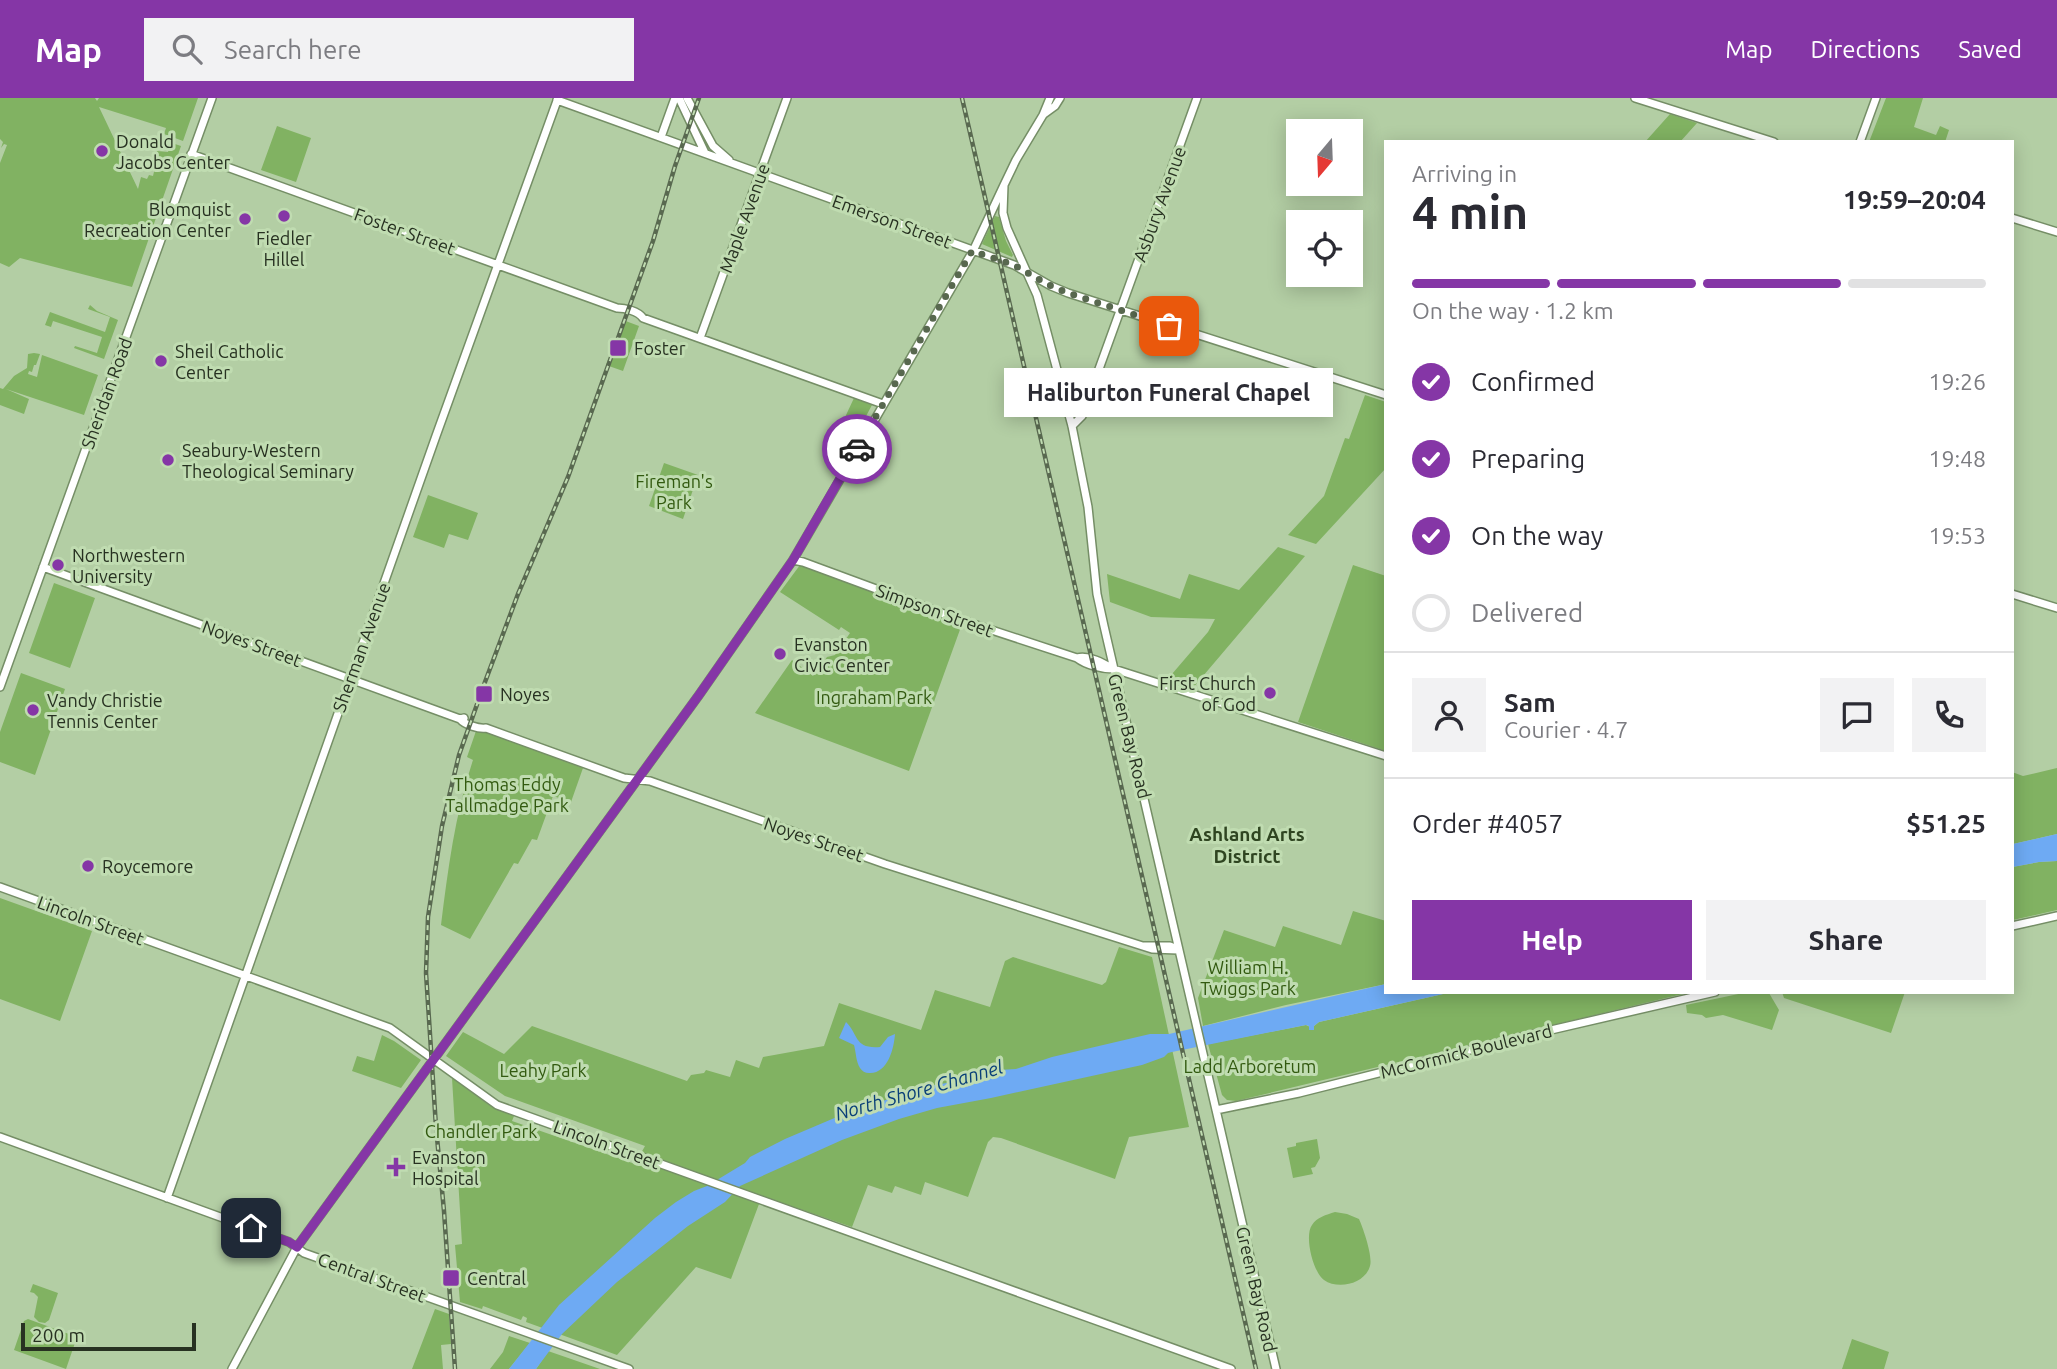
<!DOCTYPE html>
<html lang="en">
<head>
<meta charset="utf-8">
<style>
	body { margin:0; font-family:Ubuntu,sans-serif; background:#f2f2f3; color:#2b2b33; height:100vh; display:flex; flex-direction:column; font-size:26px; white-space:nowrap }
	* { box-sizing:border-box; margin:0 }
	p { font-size:23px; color:#7c7c81 }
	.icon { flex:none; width:38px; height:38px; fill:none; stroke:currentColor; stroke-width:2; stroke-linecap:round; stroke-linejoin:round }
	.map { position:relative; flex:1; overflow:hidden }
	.sheet { position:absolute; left:1384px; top:42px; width:630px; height:854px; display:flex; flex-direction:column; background:#fff; border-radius:0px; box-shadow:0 4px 18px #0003 }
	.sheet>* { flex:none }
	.needle { width:46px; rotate:199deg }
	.fabs { position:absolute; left:1286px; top:21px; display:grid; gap:14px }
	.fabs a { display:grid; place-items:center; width:77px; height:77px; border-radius:0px; background:#fff; box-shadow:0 4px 18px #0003; font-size:35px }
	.scale { position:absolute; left:21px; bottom:18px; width:175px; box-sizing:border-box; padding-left:7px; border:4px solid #273121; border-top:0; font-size:19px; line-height:24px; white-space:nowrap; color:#273121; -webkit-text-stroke:5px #c0dcb1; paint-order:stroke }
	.pin { position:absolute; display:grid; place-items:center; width:60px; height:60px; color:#fff; margin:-30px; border-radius:14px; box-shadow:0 4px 10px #0006 }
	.courier { position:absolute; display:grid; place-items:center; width:70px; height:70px; margin:-35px; border:5px solid #8536a6; border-radius:50%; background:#fff; color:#222; box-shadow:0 2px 9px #0007 }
	.bubble { position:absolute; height:49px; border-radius:0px; background:#fff; box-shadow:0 4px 18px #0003; font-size:23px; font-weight:600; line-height:49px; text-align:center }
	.overview em { font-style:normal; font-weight:600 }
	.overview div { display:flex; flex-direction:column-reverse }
	.overview { display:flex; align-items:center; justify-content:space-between; height:119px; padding:0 28px }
	h1 { font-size:46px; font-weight:600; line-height:52px }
	.bar { display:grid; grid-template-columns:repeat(4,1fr); gap:10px 7px; align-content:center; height:84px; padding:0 28px }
	.bar i { height:9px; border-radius:5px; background:#e1e1e2 }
	.bar .selected { background:#8536a6 }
	.bar p { grid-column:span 4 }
	.line { display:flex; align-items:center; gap:18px; padding:0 28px; border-top:2px solid #e1e1e2 }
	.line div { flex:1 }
	.round { display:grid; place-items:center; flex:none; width:74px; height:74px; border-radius:0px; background:#f2f2f3 }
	ol { padding:0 28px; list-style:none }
	li { display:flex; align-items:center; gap:21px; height:77px }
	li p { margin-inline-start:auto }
	li .icon { padding:7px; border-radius:50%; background:#8536a6; color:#fff; stroke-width:4 }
	li:last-child { color:#7c7c81 }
	li i { width:38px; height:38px; border:4px solid #e1e1e2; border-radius:50% }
	.button { display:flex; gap:14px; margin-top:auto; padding:14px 28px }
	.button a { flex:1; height:80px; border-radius:0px; background:#8536a6; color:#fff; font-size:28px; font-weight:600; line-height:80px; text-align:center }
	.button a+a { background:#f2f2f3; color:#2b2b33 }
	header { display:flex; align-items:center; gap:42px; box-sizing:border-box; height:98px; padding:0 35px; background:#8536a6; color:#fff }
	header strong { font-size:33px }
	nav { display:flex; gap:38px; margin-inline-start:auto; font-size:24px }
	.search { width:490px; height:63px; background:#f2f2f3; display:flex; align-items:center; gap:18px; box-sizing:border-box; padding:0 24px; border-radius:0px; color:#7c7c81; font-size:26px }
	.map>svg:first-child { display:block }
</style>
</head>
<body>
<header>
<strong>Map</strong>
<div class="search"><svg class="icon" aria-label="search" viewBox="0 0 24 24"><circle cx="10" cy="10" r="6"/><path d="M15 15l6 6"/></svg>Search here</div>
<nav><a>Map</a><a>Directions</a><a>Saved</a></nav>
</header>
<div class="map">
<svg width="2057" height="1271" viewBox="0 0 2057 1271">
	<rect width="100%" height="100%" fill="#b3cea4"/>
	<path fill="#81b262" d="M0,0H95L97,3L99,0H198L183,43L164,36L166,30L99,9L138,91L141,79L147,81L149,77L153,78L157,61L159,62L160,59L155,57L157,53L168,54L169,51L171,52L175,46L181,48L132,189L20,160L9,169L0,165V65L7,47L4,46L1,50L3,44L0,41Z
		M1886,0H1923L1914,29L1936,37L1940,28L1949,32L1945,44H1869Z
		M1670,16L1697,25L1680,44H1645Z
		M277,28L311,40L296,84L261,72Z
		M995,118L999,119L1006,143L1013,157L1012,159L982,146Z
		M90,207L97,213L118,222L104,261L74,250L75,248L97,255L102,239L53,223L51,229L45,227L50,214L105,234L110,219L88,211Z
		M623,222L639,228L623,273L606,267Z
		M34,255L40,256L36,267H34L32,274L29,273L28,276L37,279L42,257L98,277L84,317L6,291L29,301L24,316L0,307V290L3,291L14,278L27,270L28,256Z
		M1365,297L1386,304V370L1316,446L1288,437L1324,398L1345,340L1349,341Z
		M854,300L872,307L857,335L840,330Z
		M664,365L698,377L683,421L649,408Z
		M428,397L478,415L468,442L449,436L444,450L413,439Z
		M1278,449L1305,458L1192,591L1166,583L1208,534L1215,521L1151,519L1110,504L1107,476L1180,501L1189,476L1239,492Z
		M800,467L962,526L909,673L755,615L792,562L813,578L827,559L835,557L850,535L841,529L839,532L780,494Z
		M1353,467L1386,478V653L1298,624Z
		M54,485L95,500L70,570L29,555Z
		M21,575L65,591L35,677L0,664V634Z
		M476,633L485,634L583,670L571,704L553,698L537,742L532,741L518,766L514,765L470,841L441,827C448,771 455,716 473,662L467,659Z
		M2057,670V736L2013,746L2012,674L2023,678Z
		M2057,763V812L2013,822L2012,769L2039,764Z
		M0,800L92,833L60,923L0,901Z
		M1353,813L1386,823V886L1286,907L1203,928L1198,900L1224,832L1275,849L1283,828L1341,847Z
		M1119,849L1152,859L1189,1029L1129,1039L1115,1081L1001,1040L993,1039L988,1044L968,1099L925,1084L921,1097L895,1088L892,1095L868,1087L852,1129L762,1098L731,1181L696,1169L617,1257L526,1224L527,1220L523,1218L521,1222L483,1208L482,1211L460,1204L455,1147L462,1146L452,980L489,1007L514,1018L512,1023L635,1066L645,1048L505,998L446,958L463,934L504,956L532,928L687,983L691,977L704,975L706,972L730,979L736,962L759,970L763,959L824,948L839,905L921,932L935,892L990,909L1005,863L1013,859L1102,887L1106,884Z
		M1452,894H1691L1236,1003L1227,1002L1222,997L1208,946L1306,927L1314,931V928L1319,924Z
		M1748,894L1769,895L1779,912L1772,932L1723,917L1706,920L1702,917L1687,915L1686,907Z
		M1782,894H1905L1891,935L1784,900Z
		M382,937L394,943L421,962L401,990L352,973L357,958L374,963Z
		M1317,1041L1320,1060L1315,1069L1311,1070L1313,1076L1293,1080L1287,1050L1296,1048V1045Z
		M1335,1114L1347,1116L1359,1121C1363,1130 1373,1158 1370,1168C1365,1186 1338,1192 1324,1182C1313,1174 1304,1138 1312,1127C1317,1119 1326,1117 1335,1114Z
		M33,1186L58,1195L49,1222L45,1225L39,1224L34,1219L38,1199L34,1195L30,1194Z
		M435,1211L449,1216L451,1246L441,1247L443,1271H412Z
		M28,1221L77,1239L66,1271L14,1252L24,1223Z
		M509,1238L530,1245L509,1271H490L503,1254Z
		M1852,1241L1889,1254L1884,1271H1842Z
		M548,1253L600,1271H536Z"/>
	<path fill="#6eaaf3" d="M2057,736V763L2039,764L2013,769V746Z
		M1386,886V894H1452L1319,924L1314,928V932H1309V928L1306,927L1172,954L1168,955L1164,959L1142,967L991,1000L937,1010L899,1021L842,1042L740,1088L725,1104L688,1128L617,1184L562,1236L536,1271H509L559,1207L655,1120L676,1104L694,1093L707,1088L745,1065L750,1059L785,1041L851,1013L930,988L952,984L999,972L1016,971L1052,959L1150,936H1169Z
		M846,924C859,937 854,951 880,949L888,939L895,936C894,950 888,976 869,975C865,975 862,973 860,970C856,964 856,954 854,947L839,940Z"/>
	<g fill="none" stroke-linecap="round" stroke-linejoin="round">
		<g stroke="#758e66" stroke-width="10">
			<path id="secondary" d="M679,0L705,55
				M687,0L713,48L729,62
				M1050,0L1043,17L1016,62L1004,87L1003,115L1007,130L1037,197L1072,328L1088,409L1097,496L1104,528L1276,1271
				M1635,0L1774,44
				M557,2L1014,167L1051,188L1068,195L1386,297
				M1044,16L1055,8L1060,0
				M661,39L675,0
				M1860,44L1876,0
				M191,56L617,210C625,210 638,213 643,220L883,306
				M2012,120L2057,134
				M700,240L787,0
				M1072,328L1082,318L1197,0
				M793,462L803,464L952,519L1077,560C1086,567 1102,571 1114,571L1386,658
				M43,469L460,621L464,620
				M2012,496L2057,510
				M1077,560C1089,557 1103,565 1113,571
				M0,589L212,0
				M460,621C465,627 479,631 486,630L624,680L650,683L885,766L1152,851L1178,852
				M0,789L390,930L497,1007L1231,1271
				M2012,828L2057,818
				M1144,848H1170L1177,851
				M1216,1012L1299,995L1538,935L1715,894
				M0,1039L289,1144L304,1155L629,1271
				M167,1100L436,338L558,0
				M232,1271L297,1149L699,597L793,462L973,153L1004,87"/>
		</g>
		<use href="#secondary" stroke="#fff" stroke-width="7"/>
		<g stroke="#596950" stroke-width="4.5">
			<path id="rail" d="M962,0L1256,1271
				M455,1271L444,1113L436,1029L426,875L428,819L442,728L459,657L485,584L518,496L568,379L653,143L675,68L699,0"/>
		</g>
		<use href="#rail" stroke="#c0dcb1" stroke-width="2" stroke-dasharray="5" stroke-linecap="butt"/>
	</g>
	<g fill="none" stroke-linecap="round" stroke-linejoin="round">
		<path stroke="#58684f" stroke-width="7" stroke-dasharray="0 12.6" d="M857,351L972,153L1014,167L1047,186L1068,195L1169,228"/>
		<path stroke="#8536a6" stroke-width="9" d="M251,1130L289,1144L297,1149L699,597L793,462L857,351"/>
	</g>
	<g fill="#8536a6" stroke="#c0dcb1" stroke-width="2.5">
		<circle cx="102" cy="53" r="7"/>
		<circle cx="284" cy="118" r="7"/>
		<circle cx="245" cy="121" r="7"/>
		<rect x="609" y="241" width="18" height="18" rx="3.5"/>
		<circle cx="161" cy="263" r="7"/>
		<circle cx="168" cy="362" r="7"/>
		<circle cx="58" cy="467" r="7"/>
		<circle cx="780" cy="556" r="7"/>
		<circle cx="1270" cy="595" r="7"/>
		<rect x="475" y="587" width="18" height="18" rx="3.5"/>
		<circle cx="33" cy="612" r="7"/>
		<circle cx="88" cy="768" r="7"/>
		<path d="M392.5 1058.5h7v7h7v7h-7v7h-7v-7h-7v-7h7z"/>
		<rect x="442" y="1171" width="18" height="18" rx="3.5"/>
	</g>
	<g text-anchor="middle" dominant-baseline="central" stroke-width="6" stroke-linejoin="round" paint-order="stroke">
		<g font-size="18" fill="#273121" stroke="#c0dcb1" text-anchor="start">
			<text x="116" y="43">Donald<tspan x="116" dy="21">Jacobs Center</tspan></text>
			<text x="231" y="111" text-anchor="end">Blomquist<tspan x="231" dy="21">Recreation Center</tspan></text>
			<text x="284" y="140" text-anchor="middle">Fiedler<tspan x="284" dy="21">Hillel</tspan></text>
			<text x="634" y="250">Foster</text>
			<text x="175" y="253">Sheil Catholic<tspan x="175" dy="21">Center</tspan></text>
			<text x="182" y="352">Seabury-Western<tspan x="182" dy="21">Theological Seminary</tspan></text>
			<text x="72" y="457">Northwestern<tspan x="72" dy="21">University</tspan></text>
			<text x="794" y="546">Evanston<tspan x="794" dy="21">Civic Center</tspan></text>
			<text x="1256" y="585" text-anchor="end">First Church<tspan x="1256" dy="21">of God</tspan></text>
			<text x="500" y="596">Noyes</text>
			<text x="47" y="602">Vandy Christie<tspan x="47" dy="21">Tennis Center</tspan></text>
			<text x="102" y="768">Roycemore</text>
			<text x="412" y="1059">Evanston<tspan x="412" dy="21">Hospital</tspan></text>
			<text x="467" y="1180">Central</text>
		</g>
		<g font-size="18" fill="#273121" stroke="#c0dcb1">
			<text transform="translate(1159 106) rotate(-70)">Asbury Avenue</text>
			<text transform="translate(744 120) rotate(-70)">Maple Avenue</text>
			<text transform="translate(892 123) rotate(20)">Emerson Street</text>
			<text transform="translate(405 133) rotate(20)">Foster Street</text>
			<text transform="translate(106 295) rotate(-70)">Sheridan Road</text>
			<text transform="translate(935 512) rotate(20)">Simpson Street</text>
			<text transform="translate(252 545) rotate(20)">Noyes Street</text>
			<text transform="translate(361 549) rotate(-70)">Sherman Avenue</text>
			<text transform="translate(1130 638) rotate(76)">Green Bay Road</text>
			<text transform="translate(814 741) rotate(19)">Noyes Street</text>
			<text transform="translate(91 822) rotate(20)">Lincoln Street</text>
			<text transform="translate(1466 953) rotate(-14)">McCormick Boulevard</text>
			<text transform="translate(607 1046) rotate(20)">Lincoln Street</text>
			<text transform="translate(372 1179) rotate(20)">Central Street</text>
			<text transform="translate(1257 1191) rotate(77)">Green Bay Road</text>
		</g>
		<g font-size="18" fill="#325a10" stroke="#c0dcb1">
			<text x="674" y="383">Fireman's<tspan x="674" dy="21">Park</tspan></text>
			<text x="874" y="599">Ingraham Park</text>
			<text x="507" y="686">Thomas Eddy<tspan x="507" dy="21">Tallmadge Park</tspan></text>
			<text x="1248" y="869">William H.<tspan x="1248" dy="21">Twiggs Park</tspan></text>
			<text x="1250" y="968">Ladd Arboretum</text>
			<text x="543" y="972">Leahy Park</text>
			<text x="481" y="1033">Chandler Park</text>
		</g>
		<g font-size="19" font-weight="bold" fill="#2f4521" stroke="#c0dcb1">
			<text x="1247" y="736">Ashland Arts<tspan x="1247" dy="22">District</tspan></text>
		</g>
		<g font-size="19" font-style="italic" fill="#093f78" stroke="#c0dcb1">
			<text transform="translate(919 992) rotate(-16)">North Shore Channel</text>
		</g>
	</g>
</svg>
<div class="fabs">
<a><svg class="needle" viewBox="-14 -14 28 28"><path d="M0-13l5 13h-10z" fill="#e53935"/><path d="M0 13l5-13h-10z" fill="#7c7c81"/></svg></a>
<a><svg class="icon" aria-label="locate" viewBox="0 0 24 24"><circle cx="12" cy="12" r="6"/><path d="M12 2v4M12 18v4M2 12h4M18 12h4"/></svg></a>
</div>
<div class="scale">200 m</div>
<div class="pin" style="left:1169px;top:228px;background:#ea580c"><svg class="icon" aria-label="bag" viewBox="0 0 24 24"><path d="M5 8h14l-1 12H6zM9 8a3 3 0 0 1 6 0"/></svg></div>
<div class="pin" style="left:251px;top:1130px;background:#1f2937"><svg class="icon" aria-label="home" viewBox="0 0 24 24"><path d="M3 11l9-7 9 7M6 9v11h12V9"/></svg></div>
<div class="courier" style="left:857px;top:351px"><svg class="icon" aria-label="car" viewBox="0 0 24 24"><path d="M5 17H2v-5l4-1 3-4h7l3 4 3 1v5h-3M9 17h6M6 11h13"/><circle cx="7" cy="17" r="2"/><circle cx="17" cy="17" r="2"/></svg></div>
<div class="bubble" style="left:1004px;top:270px;width:329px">Haliburton Funeral Chapel</div>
<section class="sheet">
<div class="overview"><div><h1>4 min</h1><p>Arriving in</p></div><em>19:59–20:04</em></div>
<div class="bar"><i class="selected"></i><i class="selected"></i><i class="selected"></i><i></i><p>On the way · 1.2 km</p></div>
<ol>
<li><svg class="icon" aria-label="check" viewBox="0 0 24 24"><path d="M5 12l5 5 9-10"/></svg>Confirmed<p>19:26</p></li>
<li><svg class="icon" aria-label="check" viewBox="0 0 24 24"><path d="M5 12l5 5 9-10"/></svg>Preparing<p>19:48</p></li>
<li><svg class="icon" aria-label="check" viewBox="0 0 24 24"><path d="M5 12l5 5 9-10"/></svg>On the way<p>19:53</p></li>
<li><i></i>Delivered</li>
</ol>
<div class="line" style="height:126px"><a class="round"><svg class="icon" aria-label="person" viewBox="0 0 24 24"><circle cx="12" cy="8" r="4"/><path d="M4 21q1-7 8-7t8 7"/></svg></a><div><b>Sam</b><p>Courier · 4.7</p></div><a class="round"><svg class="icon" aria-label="chat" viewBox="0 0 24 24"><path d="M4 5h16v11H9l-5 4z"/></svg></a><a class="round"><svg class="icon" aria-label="phone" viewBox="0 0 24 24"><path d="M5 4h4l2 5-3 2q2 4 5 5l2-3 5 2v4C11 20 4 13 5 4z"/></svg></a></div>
<div class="line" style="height:91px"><div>Order #4057</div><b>$51.25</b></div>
<div class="button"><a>Help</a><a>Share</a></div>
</section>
</div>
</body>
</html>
